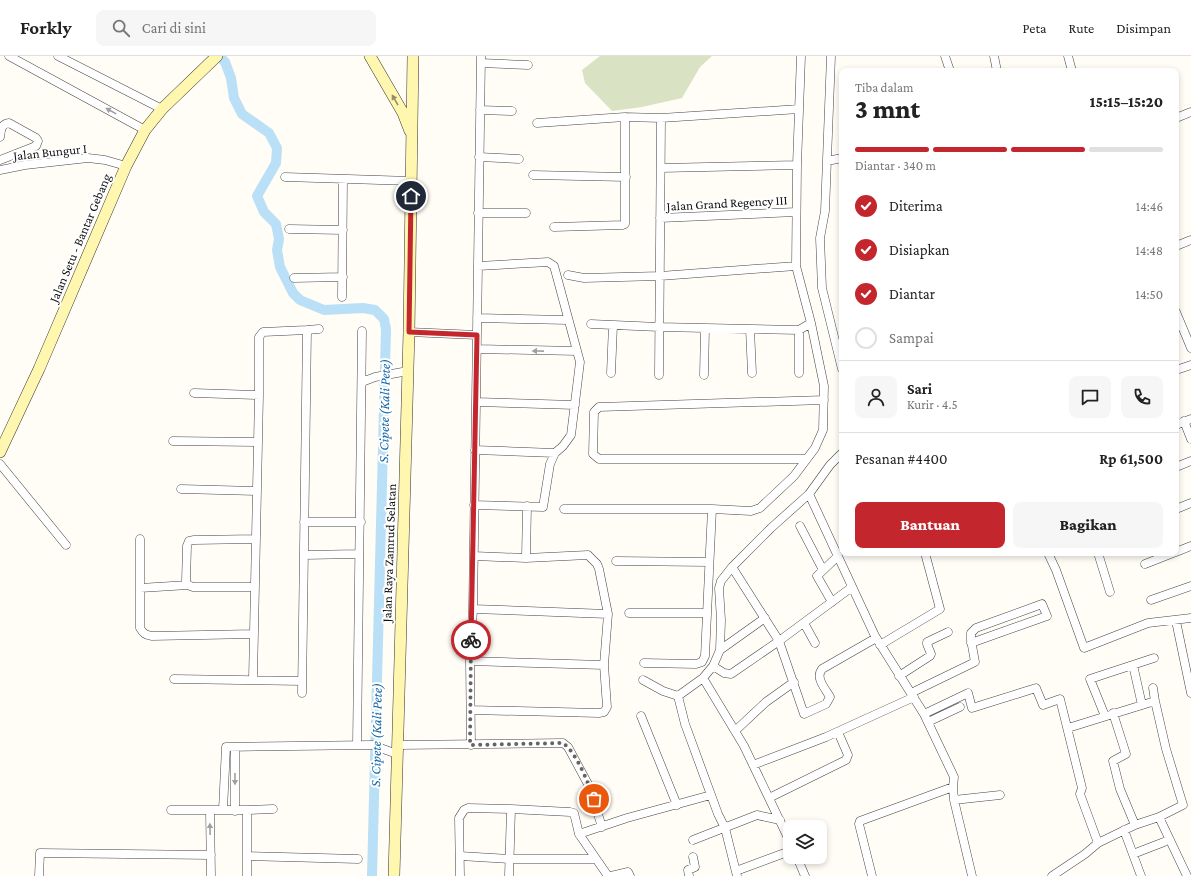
<!DOCTYPE html>
<html lang="id">
<head>
<meta charset="utf-8">
<style>
	body { margin:0; font-family:"Crimson Pro",serif; background:#f6f6f6; color:#222; height:100vh; display:flex; flex-direction:column; font-size:15px; white-space:nowrap }
	* { box-sizing:border-box; margin:0 }
	p { font-size:13px; color:#767676 }
	.icon { flex:none; width:22px; height:22px; fill:none; stroke:currentColor; stroke-width:2; stroke-linecap:round; stroke-linejoin:round }
	.map { position:relative; flex:1; overflow:hidden }
	.panel { position:absolute; left:839px; top:12px; width:340px; height:488px; display:flex; flex-direction:column; background:#fff; border-radius:8px; box-shadow:0 2px 6px #0003 }
	.panel>* { flex:none }
	.buttons { position:absolute; left:783px; top:764px; display:grid; gap:8px }
	.buttons a { display:grid; place-items:center; width:44px; height:44px; border-radius:8px; background:#fff; box-shadow:0 2px 6px #0003; font-size:20px }
	.pin { position:absolute; display:grid; place-items:center; width:34px; height:34px; color:#fff; margin:-17px; border:2px solid #fff; border-radius:50%; box-shadow:0 1px 4px #0007 }
	.courier { position:absolute; display:grid; place-items:center; width:40px; height:40px; margin:-20px; border:3px solid #c4262e; border-radius:50%; background:#fff; color:#222; box-shadow:0 1px 5px #0007 }
	.headline em { font-style:normal; font-weight:800 }
	.headline div { display:flex; flex-direction:column-reverse }
	.headline { display:flex; align-items:center; justify-content:space-between; height:68px; padding:0 16px }
	h1 { font-size:26px; font-weight:800; line-height:30px }
	.bar { display:grid; grid-template-columns:repeat(4,1fr); gap:6px 4px; align-content:center; height:48px; padding:0 16px }
	.bar i { height:5px; border-radius:3px; background:#e0e0e0 }
	.bar .active { background:#c4262e }
	.bar p { grid-column:span 4 }
	.line { display:flex; align-items:center; gap:10px; padding:0 16px; border-top:1px solid #e0e0e0 }
	.line div { flex:1 }
	.round { display:grid; place-items:center; flex:none; width:42px; height:42px; border-radius:8px; background:#f6f6f6 }
	ol { padding:0 16px; list-style:none }
	li { display:flex; align-items:center; gap:12px; height:44px }
	li p { margin-inline-start:auto }
	li .icon { padding:4px; border-radius:50%; background:#c4262e; color:#fff; stroke-width:4 }
	li:last-child { color:#767676 }
	li i { width:22px; height:22px; border:2px solid #e0e0e0; border-radius:50% }
	.cta { display:flex; gap:8px; margin-top:auto; padding:8px 16px }
	.cta a { flex:1; height:46px; border-radius:8px; background:#c4262e; color:#fff; font-size:16px; font-weight:800; line-height:46px; text-align:center }
	.cta a+a { background:#f6f6f6; color:#222 }
	header { display:flex; align-items:center; gap:24px; box-sizing:border-box; height:56px; padding:0 20px; background:#fff; border-bottom:1px solid #e0e0e0 }
	header strong { font-size:19px }
	nav { display:flex; gap:22px; margin-inline-start:auto; font-size:14px }
	.search { width:280px; height:36px; background:#f6f6f6; display:flex; align-items:center; gap:10px; box-sizing:border-box; padding:0 14px; border-radius:8px; color:#767676; font-size:15px }
	.map>svg:first-child { display:block }
</style>
</head>
<body>
<header>
<strong>Forkly</strong>
<div class="search"><svg class="icon" aria-label="search" viewBox="0 0 24 24"><circle cx="10" cy="10" r="6"/><path d="M15 15l6 6"/></svg>Cari di sini</div>
<nav><a>Peta</a><a>Rute</a><a>Disimpan</a></nav>
</header>
<div class="map">
<svg width="1191" height="820" viewBox="0 0 1191 820">
	<rect width="100%" height="100%" fill="#fffdf5"/>
	<path fill="#d9e3c4" d="M600,0H712L700,11L682,42L642,51L612,55L585,27L582,14Z"/>
	<g fill="none" stroke-linecap="round" stroke-linejoin="round">
		<path stroke="#b9e0f7" stroke-width="10" d="M219,0L225,6L231,22L234,42L242,58L269,77L277,92L276,107L257,140L264,156L276,168L279,183L277,194L280,211L293,237L300,244L324,254L363,252L375,254L384,263L386,273L372,820"/>
		<g stroke="#444" stroke-width="9">
			<path id="street" d="M9,0L145,74
				M58,0L162,53
				M831,0L825,155L820,182L822,232L842,313
				M945,0L950,15
				M994,0L997,15
				M1068,0L1072,15
				M481,7L528,9
				M480,54L512,55
				M1176,62L1191,56
				M537,67L625,61
				M0,81C1,74 1,68 9,67L36,82L38,85L36,90L0,104
				M479,101L519,103
				M827,105L842,102
				M661,112L797,109
				M0,114L25,109L88,102L105,104L126,110
				M533,119L626,121
				M285,121L411,125
				M478,157H526
				M660,162L796,156
				M554,171L623,169L625,168V61L661,62L799,53
				M289,173L343,174
				M1176,190L1191,184
				M568,219L584,222L660,220L796,210
				M294,222L343,221
				M342,241L343,123
				M1176,256L1191,292
				M477,262L568,264
				M591,268L659,271L799,274L811,267
				M750,273L752,317
				M307,274L319,273
				M409,276L477,279
				M477,293L577,295
				M1176,314L1191,309
				M611,317L613,269
				M799,317V274
				M659,319L661,62
				M704,319L705,272
				M362,326L375,321L408,315
				M194,337L259,339
				M476,346L575,349
				M1184,365L1191,383
				M1176,369L1191,363
				M173,385L258,386
				M475,394L555,397
				M805,403H599L593,398L594,356L599,351L824,344
				M0,408L66,489
				M1176,411L1191,405
				M181,433L257,435
				M809,438L875,580L924,658L954,721L953,731L954,744L972,820
				M474,449L543,451L550,408L555,397L563,390L571,379L580,306L554,210L548,206L478,210
				M564,453H712L751,455L760,452L794,420L815,392L823,374L824,330L811,267L796,210L797,109L801,0
				M1176,453L1191,447
				M304,466H361
				M800,470L823,514
				M140,483V572C143,577 145,579 152,580L254,578
				M1176,496L1191,490
				M1048,497L1056,514L1084,592L1148,567L1191,562
				M1098,497L1110,536
				M304,499L359,498
				M526,502L527,450
				M616,505L709,506
				M1145,508L1173,497
				M732,511L779,585L804,658L826,648L830,641C825,632 815,622 822,613L876,582
				M255,531H193L188,529L186,525L187,490L189,485L194,484L256,483
				M140,532L188,529
				M1151,544L1191,530
				M832,546L817,520L838,500
				M473,553L608,558
				M629,557H707
				M1176,565L1191,637
				M804,567L815,587
				M880,589L940,553L925,497
				M720,594L765,562
				M470,605L604,609
				M644,607L696,608L702,606L705,600L712,453
				M1133,609L1142,649
				M713,610L724,617L731,618L779,585L852,531
				M899,620L930,600L931,598L927,588V586L948,576
				M174,623L302,625
				M253,623L259,339V281L263,276L307,274L302,637
				M643,624L663,635L678,640L685,668L718,758L725,772L737,820
				M911,637L975,606L971,584V577L976,572L1042,548L1047,560L971,587
				M678,640L703,622
				M1155,645L1166,693L1183,749L1159,761
				M471,654L599,657L604,656L607,651L604,609L608,558L599,513L597,508L588,499L526,502L474,500
				M1113,657L1126,698L1113,705L1120,733L1135,769
				M924,658L968,637L972,652L1036,632L1043,649L1060,643L1082,732L1080,738L1098,787
				M641,660L677,749
				M1105,660L1090,623L1154,602
				M928,666L960,651
				M1068,672L1155,645L1153,632
				M735,675L766,646L794,626
				M357,689C358,551 361,413 362,275
				M398,689L563,687L568,691L589,730L602,771
				M471,689L470,605L473,553L481,0
				M753,709L826,681L914,641
				M769,742L846,704L848,699L838,676
				M954,744L1000,739
				M511,753L570,756L574,757L579,778L608,820
				M171,754H247L273,753
				M210,754L211,820
				M223,754L226,691L372,689L397,698
				M247,754V820
				M235,755V691
				M1124,774L1141,820
				M579,778L627,762L711,739
				M693,784L757,759L780,764
				M790,786L744,690L703,622L713,610L720,594L721,564L719,532L721,525L732,511L771,472L809,438L830,409L842,397
				M1133,798L1164,786
				M247,800L358,803
				M460,800L510,803H596
				M797,801L805,820
				M736,815L790,795
				M39,820L40,797L211,799
				M460,820L459,762L464,754L468,752L511,753L509,820
				M611,820L628,816L630,820
				M689,820L688,814L695,811L693,801
				M872,820L859,768L860,765L953,731
				M1052,820L1085,798L1098,787L1135,769L1159,761L1187,820"/>
		</g>
		<g stroke="#333" stroke-width="12">
			<path id="secondary" d="M370,0L403,57L410,75
				M0,396L39,313L126,110L145,74L162,53L217,0
				M394,820L409,276L413,0"/>
		</g>
		<use href="#street" stroke="#fff" stroke-width="8"/>
		<use href="#secondary" stroke="#fff6b0" stroke-width="11"/>
	</g>
	<defs><path id="oneway-solid" d="M-6-.8H1V-3.2L6.5 0L1 3.2V.8H-6Z"/></defs>
	<use fill="#948f68" href="#oneway-solid" transform="translate(395 44) rotate(-120)"/>
	<g fill="#a0a0a0">
		<use href="#oneway-solid" transform="translate(111 55) rotate(-151)"/>
		<use href="#oneway-solid" transform="translate(538 295) rotate(-179)"/>
		<use href="#oneway-solid" transform="translate(235 723) rotate(90)"/>
		<use href="#oneway-solid" transform="translate(210 773) rotate(-91)"/>
	</g>
	<g fill="none" stroke-linecap="round" stroke-linejoin="round">
		<path stroke="#646461" stroke-width="4" stroke-dasharray="0 7.2" d="M471,584L470,689L563,687C577,697 588,727 594,743"/>
		<path stroke="#c4262e" stroke-width="5" d="M411,140L409,276L477,279L471,584"/>
	</g>
	<g text-anchor="middle" dominant-baseline="central" stroke-width="4" stroke-linejoin="round" paint-order="stroke">
		<g font-size="13" fill="#111" stroke="#fff">
			<text transform="translate(50 96) rotate(-6)">Jalan Bungur I</text>
			<text transform="translate(727 147) rotate(-3)">Jalan Grand Regency III</text>
			<text transform="translate(80 182) rotate(-67)">Jalan Setu - Bantar Gebang</text>
			<text transform="translate(389 497) rotate(-88)">Jalan Raya Zamrud Selatan</text>
		</g>
		<g font-size="14" font-style="italic" fill="#1768a6" stroke="#fff">
			<text transform="translate(384 355) rotate(-89)">S. Cipete (Kali Pete)</text>
			<text transform="translate(376 679) rotate(-89)">S. Cipete (Kali Pete)</text>
		</g>
	</g>
</svg>
<div class="buttons">
<a><svg class="icon" aria-label="layers" viewBox="0 0 24 24"><path d="M12 4l9 5-9 5-9-5zM3 14l9 5 9-5"/></svg></a>
</div>
<div class="pin" style="left:594px;top:743px;background:#ea580c"><svg class="icon" aria-label="bag" viewBox="0 0 24 24"><path d="M5 8h14l-1 12H6zM9 8a3 3 0 0 1 6 0"/></svg></div>
<div class="pin" style="left:411px;top:140px;background:#1f2937"><svg class="icon" aria-label="home" viewBox="0 0 24 24"><path d="M3 11l9-7 9 7M6 9v11h12V9"/></svg></div>
<div class="courier" style="left:471px;top:584px"><svg class="icon" aria-label="bike" viewBox="0 0 24 24"><circle cx="6" cy="16" r="4"/><circle cx="18" cy="16" r="4"/><path d="M6 16l4-8h5l3 8M10 8l3 8H6M13 5h3"/></svg></div>
<section class="panel">
<div class="headline"><div><h1>3 mnt</h1><p>Tiba dalam</p></div><em>15:15–15:20</em></div>
<div class="bar"><i class="active"></i><i class="active"></i><i class="active"></i><i></i><p>Diantar · 340 m</p></div>
<ol>
<li><svg class="icon" aria-label="check" viewBox="0 0 24 24"><path d="M5 12l5 5 9-10"/></svg>Diterima<p>14:46</p></li>
<li><svg class="icon" aria-label="check" viewBox="0 0 24 24"><path d="M5 12l5 5 9-10"/></svg>Disiapkan<p>14:48</p></li>
<li><svg class="icon" aria-label="check" viewBox="0 0 24 24"><path d="M5 12l5 5 9-10"/></svg>Diantar<p>14:50</p></li>
<li><i></i>Sampai</li>
</ol>
<div class="line" style="height:72px"><a class="round"><svg class="icon" aria-label="person" viewBox="0 0 24 24"><circle cx="12" cy="8" r="4"/><path d="M4 21q1-7 8-7t8 7"/></svg></a><div><b>Sari</b><p>Kurir · 4.5</p></div><a class="round"><svg class="icon" aria-label="chat" viewBox="0 0 24 24"><path d="M4 5h16v11H9l-5 4z"/></svg></a><a class="round"><svg class="icon" aria-label="phone" viewBox="0 0 24 24"><path d="M5 4h4l2 5-3 2q2 4 5 5l2-3 5 2v4C11 20 4 13 5 4z"/></svg></a></div>
<div class="line" style="height:52px"><div>Pesanan #4400</div><b>Rp 61,500</b></div>
<div class="cta"><a>Bantuan</a><a>Bagikan</a></div>
</section>
</div>
</body>
</html>
